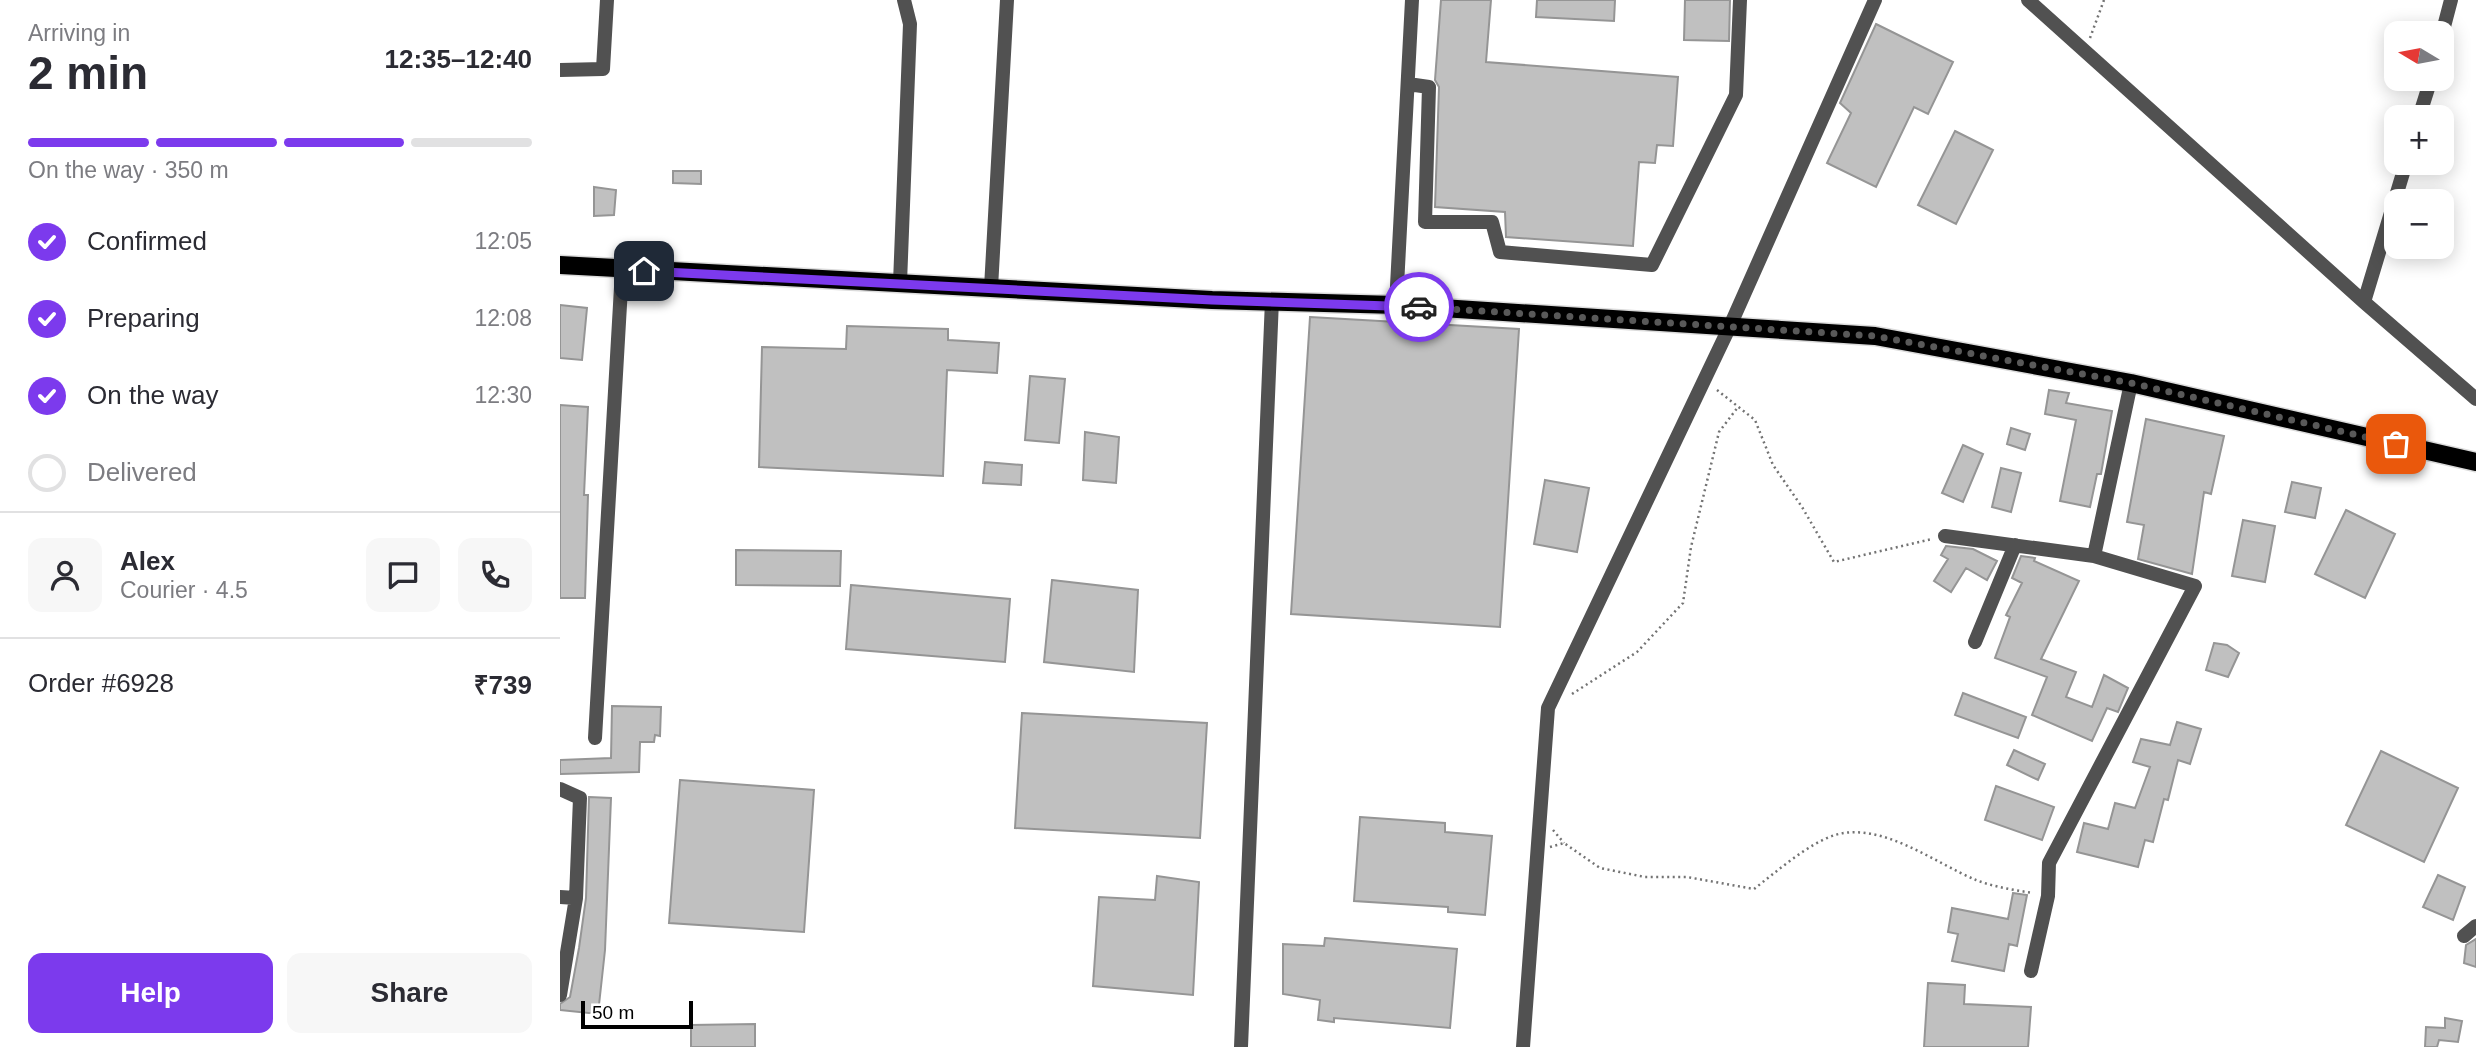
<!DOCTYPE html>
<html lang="en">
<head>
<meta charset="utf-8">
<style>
  :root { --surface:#fff; --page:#f7f7f7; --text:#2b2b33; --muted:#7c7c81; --line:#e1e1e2; --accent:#7c3aed }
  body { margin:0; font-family:Arial,sans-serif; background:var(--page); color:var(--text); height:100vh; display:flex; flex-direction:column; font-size:26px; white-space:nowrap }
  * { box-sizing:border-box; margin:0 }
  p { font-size:23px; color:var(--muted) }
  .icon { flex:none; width:38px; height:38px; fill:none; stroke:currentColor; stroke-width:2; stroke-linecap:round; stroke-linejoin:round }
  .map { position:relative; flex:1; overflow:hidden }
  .drawer { display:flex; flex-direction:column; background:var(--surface); width:560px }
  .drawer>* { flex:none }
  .needle { width:46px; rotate:280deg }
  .tools { position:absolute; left:1824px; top:21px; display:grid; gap:14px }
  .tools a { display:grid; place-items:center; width:70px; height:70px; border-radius:14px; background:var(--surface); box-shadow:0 4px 18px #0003; font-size:35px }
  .scale { position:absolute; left:21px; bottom:18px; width:112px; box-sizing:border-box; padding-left:7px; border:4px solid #000; border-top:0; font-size:19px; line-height:24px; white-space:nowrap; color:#000; -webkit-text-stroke:5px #fff; paint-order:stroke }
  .pin { position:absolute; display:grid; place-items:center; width:60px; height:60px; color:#fff; margin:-30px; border-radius:14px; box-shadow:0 4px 10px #0006 }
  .courier { position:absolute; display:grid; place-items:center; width:70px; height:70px; margin:-35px; border:5px solid #7c3aed; border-radius:50%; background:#fff; color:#222; box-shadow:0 2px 9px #0007 }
  .headline em { font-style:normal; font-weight:700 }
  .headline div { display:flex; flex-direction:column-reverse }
  .headline { display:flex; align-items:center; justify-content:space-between; height:119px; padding:0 28px }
  h1 { font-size:46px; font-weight:700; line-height:52px }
  .bar { display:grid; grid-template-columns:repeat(4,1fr); gap:10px 7px; align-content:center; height:84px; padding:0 28px }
  .bar i { height:9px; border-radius:5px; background:var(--line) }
  .bar .active { background:var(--accent) }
  .bar p { grid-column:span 4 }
  .line { display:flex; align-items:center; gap:18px; padding:0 28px; border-top:2px solid var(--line) }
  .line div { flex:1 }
  .round { display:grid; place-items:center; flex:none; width:74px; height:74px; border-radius:14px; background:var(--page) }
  ol { padding:0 28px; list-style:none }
  li { display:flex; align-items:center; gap:21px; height:77px }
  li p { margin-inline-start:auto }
  li .icon { padding:7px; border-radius:50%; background:var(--accent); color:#fff; stroke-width:4 }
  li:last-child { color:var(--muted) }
  li i { width:38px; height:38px; border:4px solid var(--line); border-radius:50% }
  .action { display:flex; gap:14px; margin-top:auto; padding:14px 28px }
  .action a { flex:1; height:80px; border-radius:14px; background:var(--accent); color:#fff; font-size:28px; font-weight:700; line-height:80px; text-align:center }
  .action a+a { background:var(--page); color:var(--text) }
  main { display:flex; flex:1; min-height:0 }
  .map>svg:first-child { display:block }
</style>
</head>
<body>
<main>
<section class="drawer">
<div class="headline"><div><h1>2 min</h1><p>Arriving in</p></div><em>12:35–12:40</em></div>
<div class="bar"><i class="active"></i><i class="active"></i><i class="active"></i><i></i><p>On the way · 350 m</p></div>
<ol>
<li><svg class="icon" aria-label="check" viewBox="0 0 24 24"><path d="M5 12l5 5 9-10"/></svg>Confirmed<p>12:05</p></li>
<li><svg class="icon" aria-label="check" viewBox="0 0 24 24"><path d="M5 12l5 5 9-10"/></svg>Preparing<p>12:08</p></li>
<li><svg class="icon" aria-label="check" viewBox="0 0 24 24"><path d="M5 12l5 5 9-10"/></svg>On the way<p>12:30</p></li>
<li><i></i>Delivered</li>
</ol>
<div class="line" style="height:126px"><a class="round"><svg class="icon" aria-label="person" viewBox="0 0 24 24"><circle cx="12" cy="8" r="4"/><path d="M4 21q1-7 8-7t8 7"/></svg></a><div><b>Alex</b><p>Courier · 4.5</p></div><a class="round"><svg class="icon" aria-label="chat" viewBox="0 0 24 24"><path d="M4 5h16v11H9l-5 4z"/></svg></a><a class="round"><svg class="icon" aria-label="phone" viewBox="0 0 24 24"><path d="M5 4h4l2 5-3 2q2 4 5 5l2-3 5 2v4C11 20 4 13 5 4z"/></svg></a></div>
<div class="line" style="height:91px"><div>Order #6928</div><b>₹739</b></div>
<div class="action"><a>Help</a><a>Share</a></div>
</section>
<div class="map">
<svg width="1916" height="1047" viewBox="0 0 1916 1047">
  <rect width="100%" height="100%" fill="#fff"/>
  <path fill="#c0c0c0" stroke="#959595" stroke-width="2" d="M881 0H931L926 62 1118 77 1113 146 1097 145 1095 163 1079 162 1073 246 946 237 945 212 875 207 879 87 875 80Z
    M977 0H1055L1054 21 976 17Z
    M1125 0H1170L1169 41 1124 40Z
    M1316 24 1393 62 1368 114 1354 107 1316 187 1267 163 1291 113 1280 103Z
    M1395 131 1433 150 1396 224 1358 205Z
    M113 171H141V184L113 183Z
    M34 187 56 190 54 215 34 216Z
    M0 305 27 308 22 360 0 358Z
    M750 317 959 329 940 627 731 614Z
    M287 326 388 329V340L439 343 437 373 387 370 383 476 199 467 202 347 286 349Z
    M470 376 505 379 499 443 465 440Z
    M1489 390 1509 393 1506 403 1552 411 1541 474H1537L1530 507 1500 501 1516 420 1485 414Z
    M0 405 28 407 24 495H28L25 598H0Z
    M1586 419 1664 436 1651 494 1644 492 1632 574 1578 559 1584 525 1567 522Z
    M1451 428 1470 434 1465 450 1447 444Z
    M525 432 559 437 556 483 523 480Z
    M1403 445 1423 454 1403 502 1382 493Z
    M425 462 462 465 461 485 423 483Z
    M1441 468 1461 473 1451 512 1432 507Z
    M985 480 1029 488 1017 552 974 544Z
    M1732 482 1761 488 1755 518 1725 512Z
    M1786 510 1835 534 1805 598 1755 574Z
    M1683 520 1715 526 1705 582 1672 576Z
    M1386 546 1413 549 1437 561 1427 580 1406 568 1391 592 1374 581 1388 559 1381 555Z
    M176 550 281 551 280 586 176 585Z
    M1461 556 1475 558 1474 561 1519 581 1481 659 1516 672 1506 697 1532 707 1544 675 1568 688 1558 712 1547 708 1532 741 1472 715 1487 677 1435 658 1450 617 1446 615 1462 583 1452 578Z
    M492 580 578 590 574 672 484 662Z
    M291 585 450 599 445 662 286 649Z
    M1654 643 1667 645 1679 653 1668 677 1646 670Z
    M1403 693 1466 717 1458 738 1395 715Z
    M52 706 101 707 100 736 95 735 94 742H80L79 772 0 774V760L51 758Z
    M462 713 647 723 640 838 455 828Z
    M1617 722 1641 729 1630 764 1618 760 1608 800 1604 799 1593 842 1585 840 1578 867 1517 852 1524 823 1548 829 1555 803 1575 808 1590 767 1573 762 1581 739 1610 745Z
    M1454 750 1485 764 1478 780 1447 765Z
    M1821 751 1898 788 1864 862 1786 825Z
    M120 780 254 790 244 932 109 923Z
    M1436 786 1494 807 1482 840 1425 820Z
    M29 797 51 798 45 950 38 1014 0 1010V1004L10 997 19 948 26 898Z
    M800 817 885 823V832L932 836 925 915 888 912V907L794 901Z
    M1878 875 1905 887 1893 920 1863 907Z
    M597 876 639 882 633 995 533 986 539 897 595 900Z
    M1453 893 1467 895 1457 946 1449 944 1444 971 1392 961 1398 934 1388 932 1392 908 1448 919Z
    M765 938 897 949 890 1028 774 1018V1022L758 1020 760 1000 723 994V944L764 946Z
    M1916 939V967L1904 963 1906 945Z
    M1368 983 1405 985 1404 1004 1471 1007 1468 1047H1364Z
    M1885 1018 1902 1021 1898 1042 1879 1040 1877 1047H1865L1866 1027 1885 1028Z
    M195 1024V1047H131V1025Z"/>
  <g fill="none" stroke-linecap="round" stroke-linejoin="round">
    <defs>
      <path id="major" d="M0 265 652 300 836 305 1315 336 1571 383 1916 462"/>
    </defs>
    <use href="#major" stroke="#dbdbdb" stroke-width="21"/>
    <path stroke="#737373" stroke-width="2.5" stroke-dasharray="2 3.5" stroke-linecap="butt" d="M1530 38 1544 0
      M1157 390 1195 420 1213 465 1242 507 1274 562 1372 539
      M1012 694 1077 652 1123 603 1131 547 1159 432 1178 407
      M993 830 1004 843
      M990 847 1004 843 1040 868 1085 877H1127L1194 889C1216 872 1249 843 1275 835 1321 821 1375 863 1416 880 1434 887 1454 890 1473 893"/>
    <path stroke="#515151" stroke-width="14" d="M1468 0 1804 302 1916 399
      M1881 38 1891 0
      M0 70 43 69 47 0
      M848 84 869 87 865 222H932L940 252 1092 265 1176 95 1180 0
      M1859 117 1871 79
      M340 283 350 24 344 0
      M431 288 447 0
      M1804 302 1846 163
      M836 305 852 0
      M1385 536 1534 556
      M1415 642 1455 545
      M35 738 62 270
      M0 789 20 798 16 898 0 995
      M0 897 16 898
      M1904 936 1916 926
      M1471 971 1488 896 1489 863 1635 586 1534 556 1571 383
      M681 1047 712 300
      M963 1047 988 708 1170 326 1315 0"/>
    <use href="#major" stroke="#000" stroke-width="18"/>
  </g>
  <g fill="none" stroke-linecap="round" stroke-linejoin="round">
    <path stroke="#595959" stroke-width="7" stroke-dasharray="0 12.6" d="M859 307 1315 336 1571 383 1836 444"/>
    <path stroke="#7c3aed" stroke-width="9" d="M84 271 652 300 859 307"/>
  </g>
</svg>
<div class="tools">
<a><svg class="needle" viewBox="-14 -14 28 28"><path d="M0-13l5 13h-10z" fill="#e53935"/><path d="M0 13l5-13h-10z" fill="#7c7c81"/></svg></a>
<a>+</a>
<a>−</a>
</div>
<div class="scale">50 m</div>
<div class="pin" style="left:1836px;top:444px;background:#ea580c"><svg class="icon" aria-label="bag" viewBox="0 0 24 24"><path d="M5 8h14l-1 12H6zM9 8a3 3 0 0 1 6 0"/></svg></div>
<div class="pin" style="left:84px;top:271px;background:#1f2937"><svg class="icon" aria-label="home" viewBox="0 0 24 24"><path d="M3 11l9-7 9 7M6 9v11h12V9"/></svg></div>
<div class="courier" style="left:859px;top:307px"><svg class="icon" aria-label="car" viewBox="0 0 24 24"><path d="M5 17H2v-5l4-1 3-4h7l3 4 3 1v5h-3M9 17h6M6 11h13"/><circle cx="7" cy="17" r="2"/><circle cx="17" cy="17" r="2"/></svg></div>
</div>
</main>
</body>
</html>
